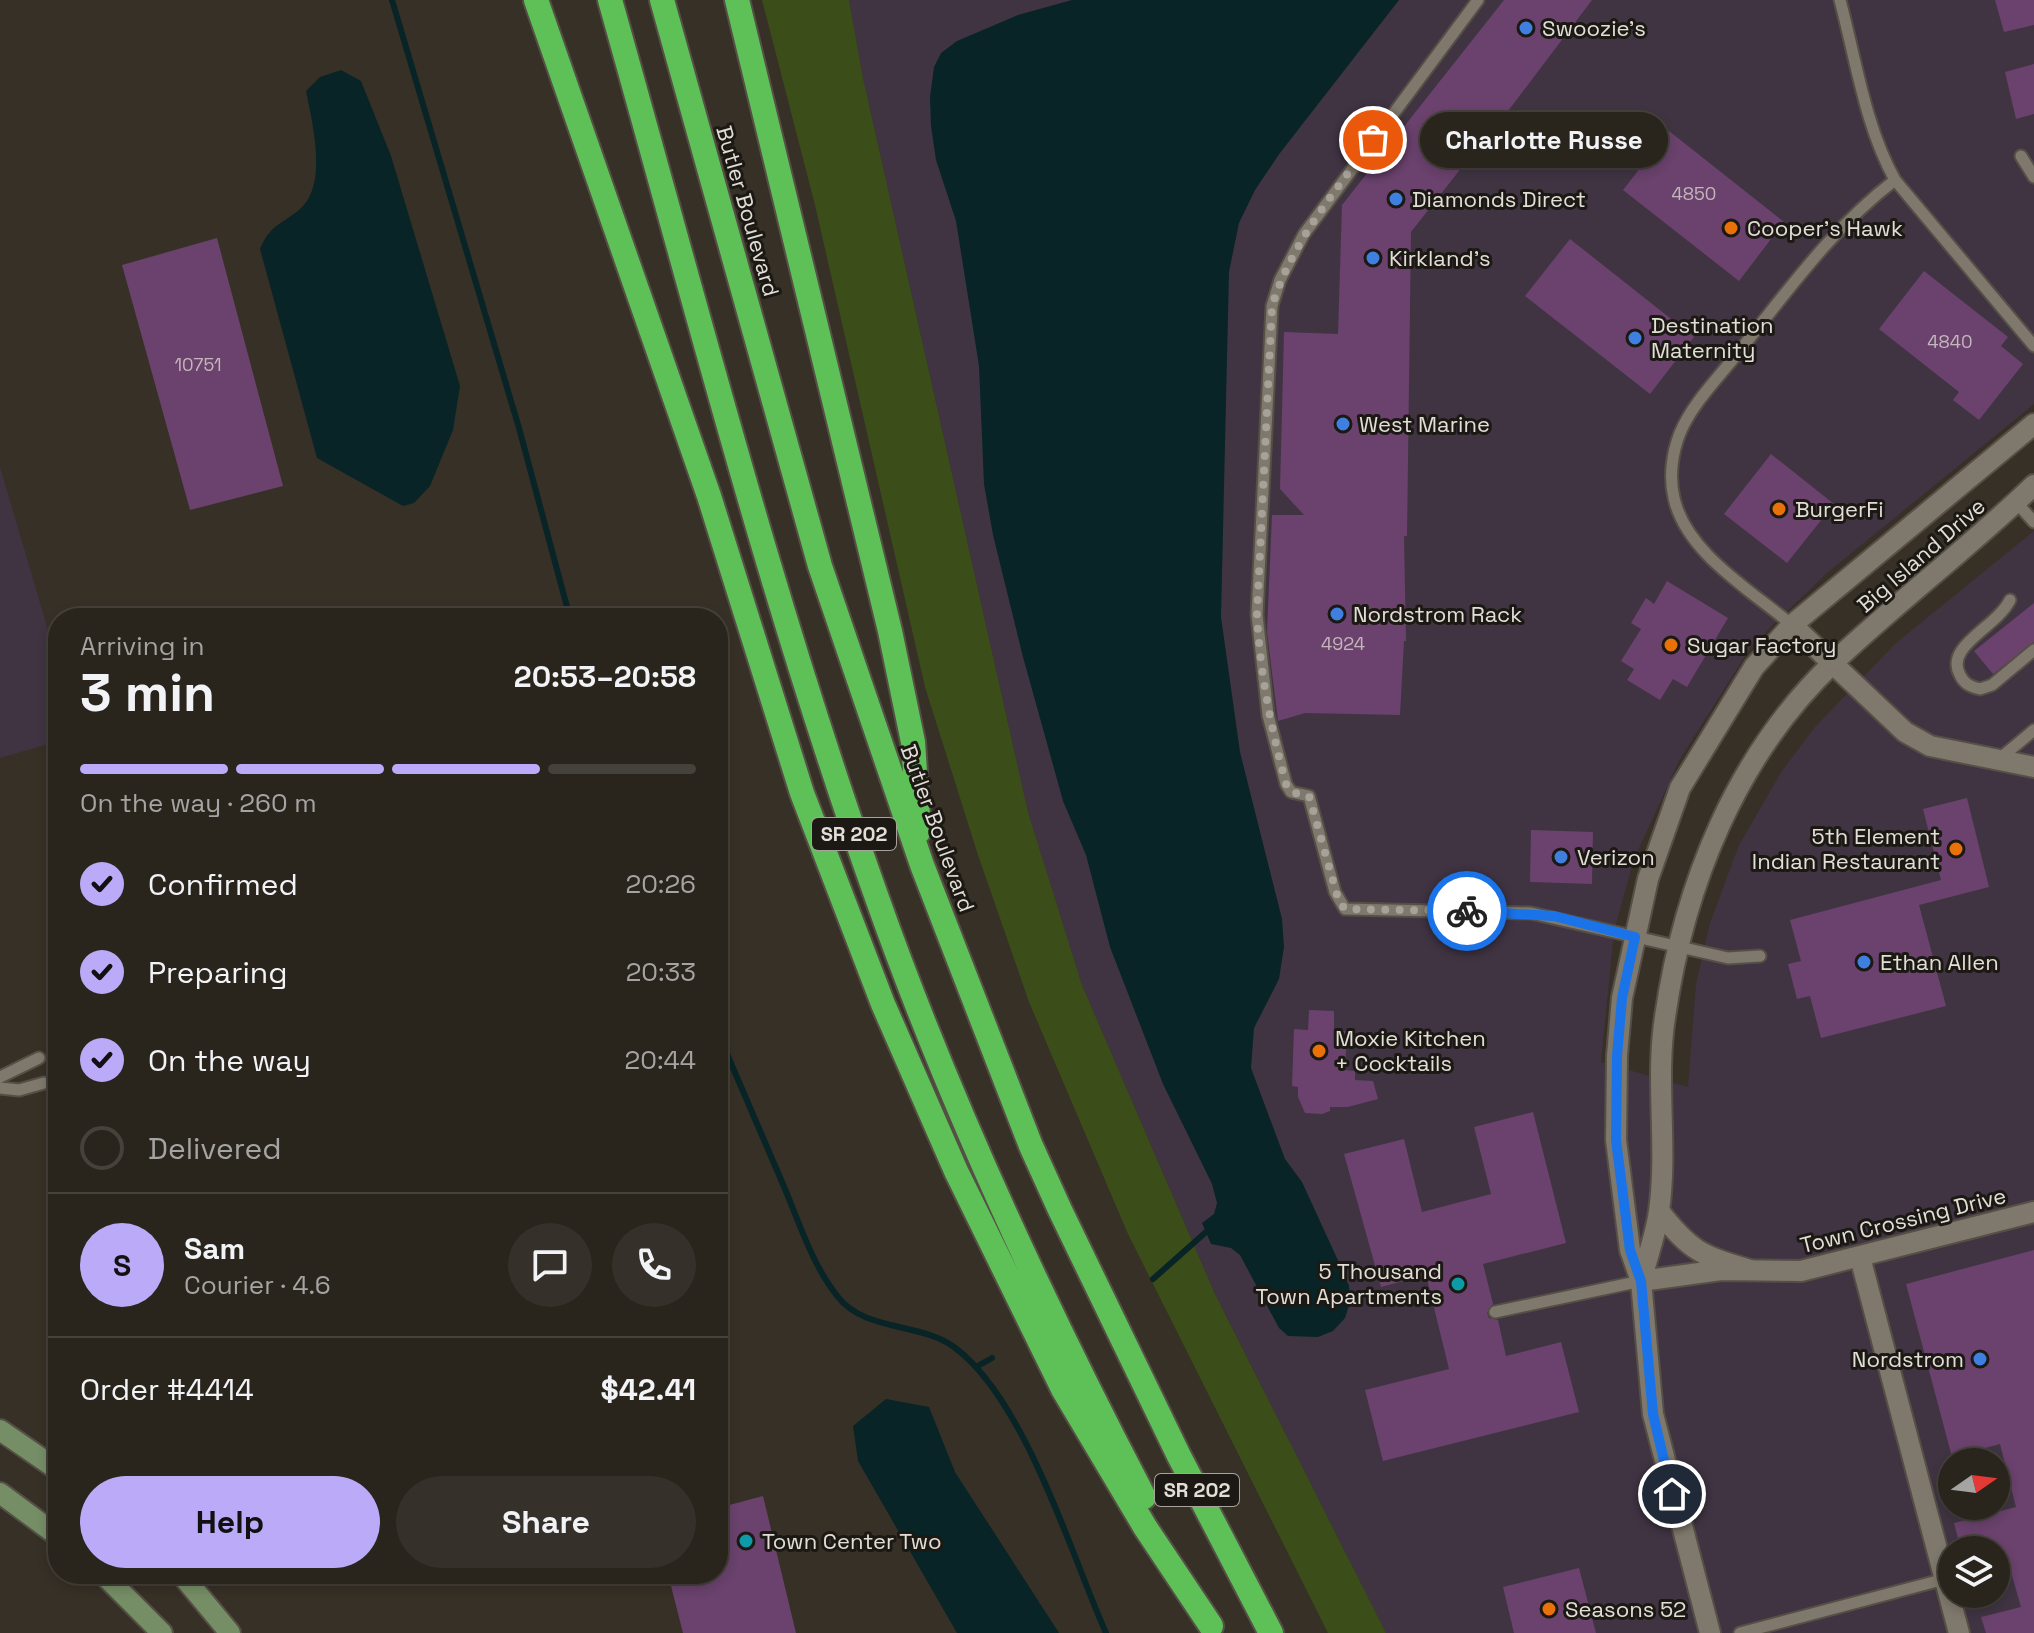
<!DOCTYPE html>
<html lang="en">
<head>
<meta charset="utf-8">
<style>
  :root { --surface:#29241c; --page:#353029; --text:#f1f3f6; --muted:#a5a4a3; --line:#45413b; --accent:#baaaf7 }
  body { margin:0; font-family:"Space Grotesk",sans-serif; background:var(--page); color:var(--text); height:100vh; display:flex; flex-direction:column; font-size:30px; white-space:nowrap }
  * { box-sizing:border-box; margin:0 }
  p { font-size:26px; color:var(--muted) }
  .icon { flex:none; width:44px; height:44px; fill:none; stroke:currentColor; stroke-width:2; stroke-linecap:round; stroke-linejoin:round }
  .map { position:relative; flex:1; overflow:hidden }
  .sheet { position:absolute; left:48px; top:608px; width:680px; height:976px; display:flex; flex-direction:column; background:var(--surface); border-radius:32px; box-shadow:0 4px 12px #0003,0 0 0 2px var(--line) }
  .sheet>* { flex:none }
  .needle { width:52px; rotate:76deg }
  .controls { position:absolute; left:1938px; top:1448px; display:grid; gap:16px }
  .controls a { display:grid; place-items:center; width:72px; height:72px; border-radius:50%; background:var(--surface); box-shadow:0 4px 12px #0003,0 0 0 2px var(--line); font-size:40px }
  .pin { position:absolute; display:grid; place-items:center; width:68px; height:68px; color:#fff; margin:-34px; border:4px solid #fff; border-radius:50%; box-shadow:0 2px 8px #0007 }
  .courier { position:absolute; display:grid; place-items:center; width:80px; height:80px; margin:-40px; border:6px solid #1a73e8; border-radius:50%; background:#fff; color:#222; box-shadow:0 2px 10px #0007 }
  .bubble { position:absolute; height:56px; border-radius:28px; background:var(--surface); box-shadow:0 4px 12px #0003,0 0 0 2px var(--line); font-size:26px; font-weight:800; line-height:56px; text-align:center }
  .summary em { font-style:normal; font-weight:800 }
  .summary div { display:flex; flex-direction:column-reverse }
  .summary { display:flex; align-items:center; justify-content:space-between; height:136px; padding:0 32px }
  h1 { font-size:52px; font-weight:800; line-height:60px }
  .bar { display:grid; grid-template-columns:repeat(4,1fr); gap:12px 8px; align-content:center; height:96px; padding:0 32px }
  .bar i { height:10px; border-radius:6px; background:var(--line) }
  .bar .on { background:var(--accent) }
  .bar p { grid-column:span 4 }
  .line { display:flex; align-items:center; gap:20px; padding:0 32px; border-top:2px solid var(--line) }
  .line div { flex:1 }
  .round { display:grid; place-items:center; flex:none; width:84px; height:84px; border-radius:42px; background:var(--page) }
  ol { padding:0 32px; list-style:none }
  li { display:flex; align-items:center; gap:24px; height:88px }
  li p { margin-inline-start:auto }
  li .icon { padding:8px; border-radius:50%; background:var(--accent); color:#111; stroke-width:4 }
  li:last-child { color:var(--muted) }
  li i { width:44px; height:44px; border:4px solid var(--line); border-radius:50% }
  .primary-button { display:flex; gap:16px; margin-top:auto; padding:16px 32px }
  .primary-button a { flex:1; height:92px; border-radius:48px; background:var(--accent); color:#111; font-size:32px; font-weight:800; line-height:92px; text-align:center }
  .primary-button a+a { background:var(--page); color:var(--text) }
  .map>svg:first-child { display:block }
</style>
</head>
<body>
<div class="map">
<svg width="2034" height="1633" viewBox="0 0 2034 1633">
  <rect width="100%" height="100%" fill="#373026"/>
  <path fill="#403443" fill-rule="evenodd" d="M849 0H2034V404L1827 573 1752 645 1680 759 1634 859 1614 931 1601 1062 1688 1087 1696 984 1710 923 1739 845 1782 771 1815 727 1896 643 2034 531V1633H1386L1215 1294 1082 985 1028 812 863 78ZM1952 1462H1996V1506H1952ZM1952 1550H1996V1594H1952Z
    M0 467 58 664V741L0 758Z"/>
  <path fill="#3b4d19" d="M762 0H849L863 78 1028 812 1082 985 1215 1294 1386 1633H1328L1128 1234 1029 1002 978 855 925 687 815 205Z"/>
  <path fill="#082426" d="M1072 0H1399L1280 153 1255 190 1239 223 1229 272 1221 617 1240 752 1282 919 1284 947 1279 979 1254 1028 1251 1068 1285 1159 1302 1182 1341 1267 1349 1286 1350 1302 1345 1318 1333 1331 1318 1337 1288 1336 1279 1328 1240 1255 1231 1248 1211 1244 1202 1223 1214 1214 1217 1203 1212 1184 1163 1084 1110 947 1086 855 1063 801 1023 657 993 535 984 484 979 366 956 221 936 160 931 126 930 97 934 67 941 53 957 41 1018 15Z
    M341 70 361 81 391 156 460 386 453 430 430 486 414 503 403 506 317 458 260 249C271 222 285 224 303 206 327 181 312 121 306 91L320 77Z
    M886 1399 929 1407 955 1472 1059 1633H957L858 1461 853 1426Z"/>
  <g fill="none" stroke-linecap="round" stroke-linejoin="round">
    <path stroke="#082426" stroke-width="6" d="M392 0 519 428 570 618
      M718 1033C740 1085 763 1137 785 1189 800 1225 813 1266 838 1297 864 1331 922 1323 954 1347 1025 1399 1070 1552 1106 1633
      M1153 1279 1206 1232
      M976 1367 992 1358"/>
  </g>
  <path fill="#6a426d" d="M1504 0H1592L1468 164 1466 162 1411 232 1407 536H1404L1406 641H1404L1400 715 1305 713 1278 721 1267 632 1272 515H1304L1280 489 1284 332 1338 334 1342 205Z
    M1995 0H2034V25L2004 32Z
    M2034 64V114L2016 119 2005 72Z
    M1669 131 1784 222 1739 281 1623 190Z
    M217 238 283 486 190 510 122 265Z
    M1570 239 1694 337 1650 394 1525 296Z
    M1924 271 2008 337 2001 346 2023 364 1979 420 1953 400 1959 392 1879 329Z
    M1771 454 1834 504 1787 563 1724 514Z
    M1667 581 1728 618 1687 687 1673 679 1660 700 1627 680 1634 669 1621 661 1641 629 1631 623 1646 598 1654 604Z
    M2034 603V642L1993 674 1974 651Z
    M1967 798 1989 887 1919 905 1946 1006 1821 1038 1810 996 1797 999 1788 964 1801 961 1790 920 1941 880 1923 809Z
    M1531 830 1593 832 1592 884 1530 882Z
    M1309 1010 1334 1011V1031H1347L1345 1070 1355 1071V1080L1373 1081 1378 1099 1348 1107H1330V1111L1322 1114 1305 1113 1298 1097V1087L1292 1086 1294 1029 1308 1030Z
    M1533 1112 1566 1243 1483 1264 1493 1304 1487 1313 1489 1318 1498 1320 1506 1356 1561 1342 1579 1412 1383 1461 1365 1390 1449 1369 1426 1275 1381 1287 1344 1154 1404 1139 1422 1212 1491 1194 1474 1127Z
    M2034 1250V1633H1986L1981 1617 2021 1607 2007 1558 1996 1561V1550H1961L1954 1523 2016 1507 2000 1444 1952 1457 1906 1284Z
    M763 1496 796 1633H683L668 1574H718V1508Z
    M1579 1568 1596 1633H1514L1503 1587Z"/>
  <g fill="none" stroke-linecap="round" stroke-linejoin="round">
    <defs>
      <path id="service" d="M1478 0 1304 234 1280 280 1272 306 1257 615 1268 715 1286 784 1291 792 1309 796 1335 892 1345 909 1531 913 1728 958 1760 956
        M1840 0C1856 60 1865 126 1895 180L2034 346
        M2021 156 2034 177
        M2016 502 2034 522
        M2010 600C1996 628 1944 646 1960 675 1964 684 1971 687 1980 689L1992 685 2034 650
        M1792 625C1752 591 1686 553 1674 498 1669 477 1672 453 1680 433 1692 404 1718 378 1737 354 1787 292 1832 228 1895 180
        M1998 760 2034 730
        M0 1077 39 1058
        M0 1088 19 1090 44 1083
        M1495 1312 1641 1281
        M1740 1633 1945 1579"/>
      <path id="minor" d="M1792 625 1905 732 1930 746 2034 767
        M1860 1257 1959 1633
        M1641 1281 1721 1270 1801 1271 2034 1212"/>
      <path id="tertiary" d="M1659 1211C1691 1252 1701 1255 1750 1270
        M1641 1281C1647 1258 1656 1234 1659 1211 1668 1147 1655 1081 1665 1017 1684 885 1736 755 1834 662 1898 601 1970 547 2034 485
        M1710 1633 1653 1414 1641 1281 1630 1250 1616 1140 1617 1056 1622 998 1648 879 1680 788 1754 667 1792 625 2034 424"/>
      <path id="secondary" d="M0 1430 58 1470
        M0 1493 58 1536
        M103 1574 162 1633
        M181 1574 230 1633"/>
      <path id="motorway" d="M536 0 709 496 802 793 883 1004 956 1171 1063 1389 1145 1527 1211 1626
        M610 0C695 301 772 604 877 898 950 1104 1043 1304 1144 1497
        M662 0 820 566 922 865 1031 1146 1060 1210 1179 1456 1271 1633
        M737 0 890 631 913 742 919 831"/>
    </defs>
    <use href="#service" stroke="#554f46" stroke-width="15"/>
    <use href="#minor" stroke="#554f46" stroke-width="24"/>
    <use href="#tertiary" stroke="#554f46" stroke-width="24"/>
    <use href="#secondary" stroke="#554f46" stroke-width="24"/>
    <use href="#motorway" stroke="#554f46" stroke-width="28"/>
    <use href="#service" stroke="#7f786c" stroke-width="11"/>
    <use href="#minor" stroke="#7f786c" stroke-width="20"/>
    <use href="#tertiary" stroke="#7f786c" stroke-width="20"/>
    <use href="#secondary" stroke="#758e66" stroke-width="20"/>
    <use href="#motorway" stroke="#5dc158" stroke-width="24"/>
  </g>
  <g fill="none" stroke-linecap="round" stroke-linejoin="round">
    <path stroke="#a6a199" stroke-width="8" stroke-dasharray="0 14.4" d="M1373 140C1334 193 1292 242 1272 306L1257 615C1260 673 1271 728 1286 784L1291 792 1309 796 1339 902 1345 909 1467 911"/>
    <path stroke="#1a73e8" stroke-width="10" d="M1467 911 1554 916 1635 937 1622 998 1617 1056 1616 1140 1630 1250 1641 1281 1653 1414 1672 1494"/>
  </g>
  <g fill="#3f7fe0" stroke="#1c1914" stroke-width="3">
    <circle cx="1526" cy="28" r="8"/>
    <circle cx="1396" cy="199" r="8"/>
    <circle cx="1373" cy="258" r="8"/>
    <circle cx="1635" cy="338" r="8"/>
    <circle cx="1343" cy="424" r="8"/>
    <circle cx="1337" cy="614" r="8"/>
    <circle cx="1561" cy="857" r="8"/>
    <circle cx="1864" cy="962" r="8"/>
    <circle cx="1980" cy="1359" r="8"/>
  </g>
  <g fill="#e8710a" stroke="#1c1914" stroke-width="3">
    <circle cx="1731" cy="228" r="8"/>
    <circle cx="1779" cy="509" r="8"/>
    <circle cx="1671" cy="645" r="8"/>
    <circle cx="1956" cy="849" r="8"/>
    <circle cx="1319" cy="1051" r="8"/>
    <circle cx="1549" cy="1609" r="8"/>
  </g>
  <g fill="#0f9aa8" stroke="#1c1914" stroke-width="3">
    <circle cx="1458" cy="1284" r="8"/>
    <circle cx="746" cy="1541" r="8"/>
  </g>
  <g text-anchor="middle" stroke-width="6" stroke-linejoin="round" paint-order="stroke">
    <g font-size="18" fill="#c4b7bc">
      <text x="1694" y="200">4850</text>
      <text x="1950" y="348">4840</text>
      <text x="198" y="371">10751</text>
      <text x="1343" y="650">4924</text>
    </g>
    <g fill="#1c1914" stroke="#a7a39c" stroke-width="2">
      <rect x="812" y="818" width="84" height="32" rx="6"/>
      <rect x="1155" y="1474" width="84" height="32" rx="6"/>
    </g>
    <g font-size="20" font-weight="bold" fill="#e2ded7">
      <text x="854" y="841">SR 202</text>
      <text x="1197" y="1497">SR 202</text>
    </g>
    <g font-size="22" fill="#e2ded7" stroke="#1c1914" text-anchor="start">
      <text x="1542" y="36">Swoozie's</text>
      <text x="1412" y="207">Diamonds Direct</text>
      <text x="1747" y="236">Cooper's Hawk</text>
      <text x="1389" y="266">Kirkland's</text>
      <text x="1651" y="333">Destination<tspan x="1651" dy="25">Maternity</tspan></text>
      <text x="1359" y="432">West Marine</text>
      <text x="1795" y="517">BurgerFi</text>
      <text x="1353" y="622">Nordstrom Rack</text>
      <text x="1687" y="653">Sugar Factory</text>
      <text x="1940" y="844" text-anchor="end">5th Element<tspan x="1940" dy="25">Indian Restaurant</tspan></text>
      <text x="1577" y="865">Verizon</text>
      <text x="1880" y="970">Ethan Allen</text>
      <text x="1335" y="1046">Moxie Kitchen<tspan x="1335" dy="25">+ Cocktails</tspan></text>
      <text x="1442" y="1279" text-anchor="end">5 Thousand<tspan x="1442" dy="25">Town Apartments</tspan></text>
      <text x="1964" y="1367" text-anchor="end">Nordstrom</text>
      <text x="762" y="1549">Town Center Two</text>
      <text x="1565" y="1617">Seasons 52</text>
    </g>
    <g font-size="22" fill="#e2ded7" stroke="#1c1914">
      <text transform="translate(748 211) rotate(74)" y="8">Butler Boulevard</text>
      <text transform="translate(1921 555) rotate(-41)" y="8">Big Island Drive</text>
      <text transform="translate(938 828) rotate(70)" y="8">Butler Boulevard</text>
      <text transform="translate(1903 1220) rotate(-14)" y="8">Town Crossing Drive</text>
    </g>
  </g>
</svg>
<div class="controls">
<a><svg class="needle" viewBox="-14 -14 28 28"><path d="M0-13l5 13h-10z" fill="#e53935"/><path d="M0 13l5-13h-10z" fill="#a5a4a3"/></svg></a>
<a><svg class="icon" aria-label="layers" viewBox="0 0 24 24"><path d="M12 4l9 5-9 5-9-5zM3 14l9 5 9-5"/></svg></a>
</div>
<div class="pin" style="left:1373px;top:140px;background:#ea580c"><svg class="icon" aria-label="bag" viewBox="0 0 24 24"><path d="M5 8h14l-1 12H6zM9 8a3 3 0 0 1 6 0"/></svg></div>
<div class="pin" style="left:1672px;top:1494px;background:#1f2937"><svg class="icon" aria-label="home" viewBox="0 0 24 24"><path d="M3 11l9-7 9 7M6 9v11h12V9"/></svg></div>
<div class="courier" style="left:1467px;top:911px"><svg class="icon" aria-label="bike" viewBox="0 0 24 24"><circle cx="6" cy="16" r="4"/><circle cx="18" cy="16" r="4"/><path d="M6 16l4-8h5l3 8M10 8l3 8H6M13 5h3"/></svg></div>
<div class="bubble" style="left:1420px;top:112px;width:248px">Charlotte Russe</div>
<section class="sheet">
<div class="summary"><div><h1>3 min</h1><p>Arriving in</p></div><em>20:53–20:58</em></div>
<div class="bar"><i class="on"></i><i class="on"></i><i class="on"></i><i></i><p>On the way · 260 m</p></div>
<ol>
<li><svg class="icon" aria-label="check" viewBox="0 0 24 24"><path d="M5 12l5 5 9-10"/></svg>Confirmed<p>20:26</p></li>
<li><svg class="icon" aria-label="check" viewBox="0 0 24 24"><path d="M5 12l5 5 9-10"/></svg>Preparing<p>20:33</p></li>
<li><svg class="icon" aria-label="check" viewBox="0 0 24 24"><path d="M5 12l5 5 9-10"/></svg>On the way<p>20:44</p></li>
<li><i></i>Delivered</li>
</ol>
<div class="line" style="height:144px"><b class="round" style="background:var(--accent);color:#111">S</b><div><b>Sam</b><p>Courier · 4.6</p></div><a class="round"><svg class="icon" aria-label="chat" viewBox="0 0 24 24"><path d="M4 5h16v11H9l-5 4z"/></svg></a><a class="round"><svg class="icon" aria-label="phone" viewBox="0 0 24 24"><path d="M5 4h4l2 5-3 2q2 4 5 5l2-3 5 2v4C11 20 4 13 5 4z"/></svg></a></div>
<div class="line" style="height:104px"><div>Order #4414</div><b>$42.41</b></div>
<div class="primary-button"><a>Help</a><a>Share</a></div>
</section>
</div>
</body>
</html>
